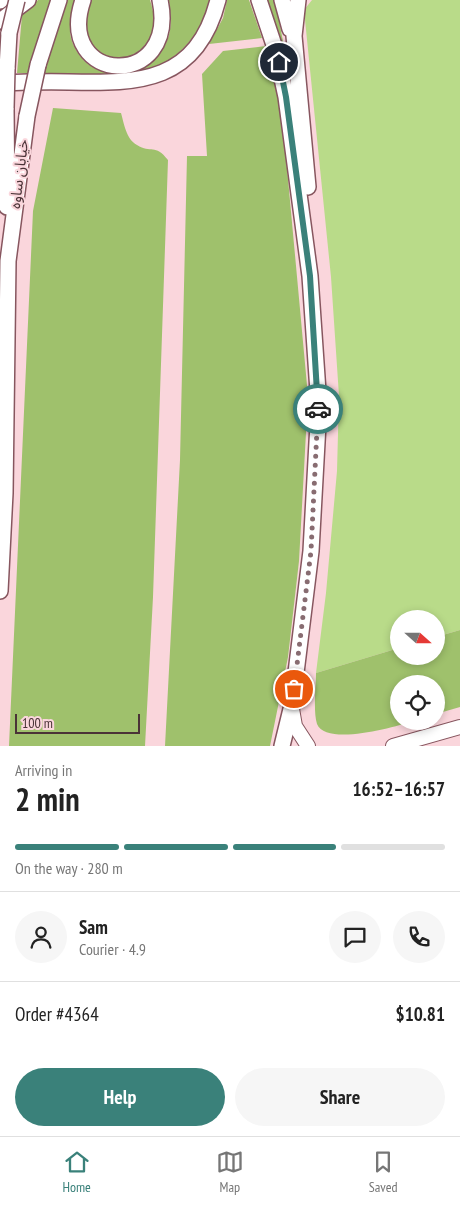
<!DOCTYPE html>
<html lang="en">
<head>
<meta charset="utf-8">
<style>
  :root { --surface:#fff; --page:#f6f6f6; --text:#222; --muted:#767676; --line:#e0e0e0; --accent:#3a817a }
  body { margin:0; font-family:"PT Sans Narrow","Noto Sans Arabic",sans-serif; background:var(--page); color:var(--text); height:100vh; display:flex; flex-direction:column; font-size:19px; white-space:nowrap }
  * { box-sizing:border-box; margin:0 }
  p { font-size:16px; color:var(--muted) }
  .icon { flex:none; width:28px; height:28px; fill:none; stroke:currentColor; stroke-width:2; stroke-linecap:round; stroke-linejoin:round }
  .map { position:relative; height:746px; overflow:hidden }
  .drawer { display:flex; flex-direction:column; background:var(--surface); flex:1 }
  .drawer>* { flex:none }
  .needle { width:32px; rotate:111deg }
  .tools { position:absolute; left:390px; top:610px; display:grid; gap:10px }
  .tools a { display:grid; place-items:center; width:55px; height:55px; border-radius:50%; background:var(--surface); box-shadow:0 2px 8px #0003; font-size:25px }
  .scale { position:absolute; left:15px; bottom:12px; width:125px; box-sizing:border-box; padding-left:5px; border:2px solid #4a3337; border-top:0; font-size:14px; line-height:18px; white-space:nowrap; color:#4a3337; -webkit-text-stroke:4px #fad6dc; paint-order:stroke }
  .pin { position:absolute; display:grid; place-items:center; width:42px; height:42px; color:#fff; margin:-21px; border:2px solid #fff; border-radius:50%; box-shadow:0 1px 5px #0007 }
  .courier { position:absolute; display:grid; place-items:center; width:50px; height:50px; margin:-25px; border:4px solid #3a817a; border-radius:50%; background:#fff; color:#222; box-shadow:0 1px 6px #0007 }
  .head em { font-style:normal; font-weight:600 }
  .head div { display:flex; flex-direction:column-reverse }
  .head { display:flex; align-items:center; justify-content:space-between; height:85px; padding:0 15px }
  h1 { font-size:32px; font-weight:600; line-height:38px }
  .bar { display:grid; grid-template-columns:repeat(4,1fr); gap:8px 5px; align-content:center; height:60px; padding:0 15px }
  .bar i { height:6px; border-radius:4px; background:var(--line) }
  .bar .current { background:var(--accent) }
  .bar p { grid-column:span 4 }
  .line { display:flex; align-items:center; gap:12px; padding:0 15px; border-top:1px solid var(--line) }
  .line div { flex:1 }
  .round { display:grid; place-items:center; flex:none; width:52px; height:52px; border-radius:26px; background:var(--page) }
  .cta { display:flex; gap:10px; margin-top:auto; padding:10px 15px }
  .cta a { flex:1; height:58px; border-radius:30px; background:var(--accent); color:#fff; font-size:20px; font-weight:600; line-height:58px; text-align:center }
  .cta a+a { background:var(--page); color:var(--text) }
  .menu { display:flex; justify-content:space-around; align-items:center; height:70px; border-top:1px solid var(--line); background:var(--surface); font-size:14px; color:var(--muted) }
  .menu a { display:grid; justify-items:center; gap:2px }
  .menu .current { color:var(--accent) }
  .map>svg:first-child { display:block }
</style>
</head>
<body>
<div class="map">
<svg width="460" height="746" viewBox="0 0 460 746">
  <rect width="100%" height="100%" fill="#fad6dc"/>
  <path fill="#b9db89" d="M312 0H460V630L436 637V619H399V648L316 673 326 593 337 471 339 396 331 277 304 10Z"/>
  <path fill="#9fc16c" d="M38 0H51L28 73H17L22 15Z
    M67 0H75C72 12 68 26 71 38 86 89 155 83 169 35 172 23 170 12 169 0H212C180 88 119 76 40 77L50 44Z
    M89 0H150C153 10 156 20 153 31 145 55 115 70 94 50 90 46 87 39 84 34Z
    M227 0H249L262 38 209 44 223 18Z
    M265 0H275L289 72H287Z
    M266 46 276 80 283 125 308 396 299 561 288 657 270 746H165L180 460 187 156H207L202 74 223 51Z
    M53 108 121 113C124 123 126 139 137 145 151 154 155 143 168 160L153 597 145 746H9L33 211Z
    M460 630V707L436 714V684H399V721H413C392 728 326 746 317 724 313 711 316 686 316 673L399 648V656H436V637Z"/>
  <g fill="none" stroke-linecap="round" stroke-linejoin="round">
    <defs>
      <path id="secondary" d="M292 709 295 726 308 746
        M393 746 460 727"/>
      <path id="primary" d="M83 0C54 85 179 91 160 0
        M259 0 276 51 286 97 310 276 319 406 311 551 292 705 282 746
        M282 0 290 29
        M298 0 294 36 308 187
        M0 1 1 0
        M0 21 28 0
        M38 65 59 0
        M7 69 9 33
        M0 83C23 82 46 81 69 82 140 84 197 82 218 0
        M6 108 7 207
        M0 591 5 493 8 261 27 116"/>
    </defs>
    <use href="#secondary" stroke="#87565f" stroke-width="16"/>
    <use href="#primary" stroke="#87565f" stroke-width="18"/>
    <use href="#secondary" stroke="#fff" stroke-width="14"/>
    <use href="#primary" stroke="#fff" stroke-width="15"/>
    <defs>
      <path id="primary-bridge" d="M9 33 17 0
        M6 108 7 69
        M27 116 38 65"/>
    </defs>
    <use href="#primary-bridge" stroke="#87565f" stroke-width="18" stroke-linecap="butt"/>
    <use href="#primary-bridge" stroke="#fff" stroke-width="15"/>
  </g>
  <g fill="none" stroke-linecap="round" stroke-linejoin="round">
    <path stroke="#886c71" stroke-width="5" stroke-dasharray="0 9" d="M294 689 311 551 318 409"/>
    <path stroke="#3a817a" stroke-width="6" d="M279 62 286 97 310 276 318 409"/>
  </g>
  <g text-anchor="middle" stroke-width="4" stroke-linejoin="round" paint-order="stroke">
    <g font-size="15" fill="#4a3337" stroke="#fad6dc">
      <text transform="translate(19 174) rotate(-83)" y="5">خیابان ساوه</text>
    </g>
  </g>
</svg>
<div class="tools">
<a><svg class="needle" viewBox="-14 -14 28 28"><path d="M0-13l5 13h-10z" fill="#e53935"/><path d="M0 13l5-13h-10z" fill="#767676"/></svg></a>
<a><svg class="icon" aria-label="locate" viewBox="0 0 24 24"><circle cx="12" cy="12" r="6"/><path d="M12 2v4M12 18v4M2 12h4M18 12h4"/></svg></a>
</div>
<div class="scale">100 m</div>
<div class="pin" style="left:294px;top:689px;background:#ea580c"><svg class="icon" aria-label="bag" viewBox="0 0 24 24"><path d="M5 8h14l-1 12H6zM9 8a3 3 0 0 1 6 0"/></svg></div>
<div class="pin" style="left:279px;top:62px;background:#1f2937"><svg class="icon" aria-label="home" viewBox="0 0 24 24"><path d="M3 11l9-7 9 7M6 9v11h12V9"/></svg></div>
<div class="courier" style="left:318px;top:409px"><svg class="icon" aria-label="car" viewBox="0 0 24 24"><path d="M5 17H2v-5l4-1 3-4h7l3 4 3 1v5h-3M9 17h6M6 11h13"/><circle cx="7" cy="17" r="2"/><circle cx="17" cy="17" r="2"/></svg></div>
</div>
<section class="drawer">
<div class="head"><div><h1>2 min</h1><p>Arriving in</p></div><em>16:52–16:57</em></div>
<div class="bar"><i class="current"></i><i class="current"></i><i class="current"></i><i></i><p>On the way · 280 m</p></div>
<div class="line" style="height:90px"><a class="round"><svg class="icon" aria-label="person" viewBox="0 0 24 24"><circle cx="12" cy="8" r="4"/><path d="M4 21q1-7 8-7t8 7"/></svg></a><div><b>Sam</b><p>Courier · 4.9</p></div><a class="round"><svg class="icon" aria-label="chat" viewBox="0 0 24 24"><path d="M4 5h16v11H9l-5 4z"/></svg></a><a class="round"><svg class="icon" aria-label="phone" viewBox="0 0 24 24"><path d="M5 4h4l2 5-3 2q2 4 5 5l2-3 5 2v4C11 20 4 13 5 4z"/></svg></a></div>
<div class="line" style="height:65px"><div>Order #4364</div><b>$10.81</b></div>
<div class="cta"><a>Help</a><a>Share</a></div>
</section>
<nav class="menu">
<a class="current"><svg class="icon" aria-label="home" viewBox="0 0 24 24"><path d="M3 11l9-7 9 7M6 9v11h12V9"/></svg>Home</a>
<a><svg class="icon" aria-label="map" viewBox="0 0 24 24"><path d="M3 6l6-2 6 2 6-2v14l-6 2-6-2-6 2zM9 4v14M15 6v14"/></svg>Map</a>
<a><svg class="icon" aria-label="saved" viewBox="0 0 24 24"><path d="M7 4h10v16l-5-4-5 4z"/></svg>Saved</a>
</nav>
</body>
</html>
